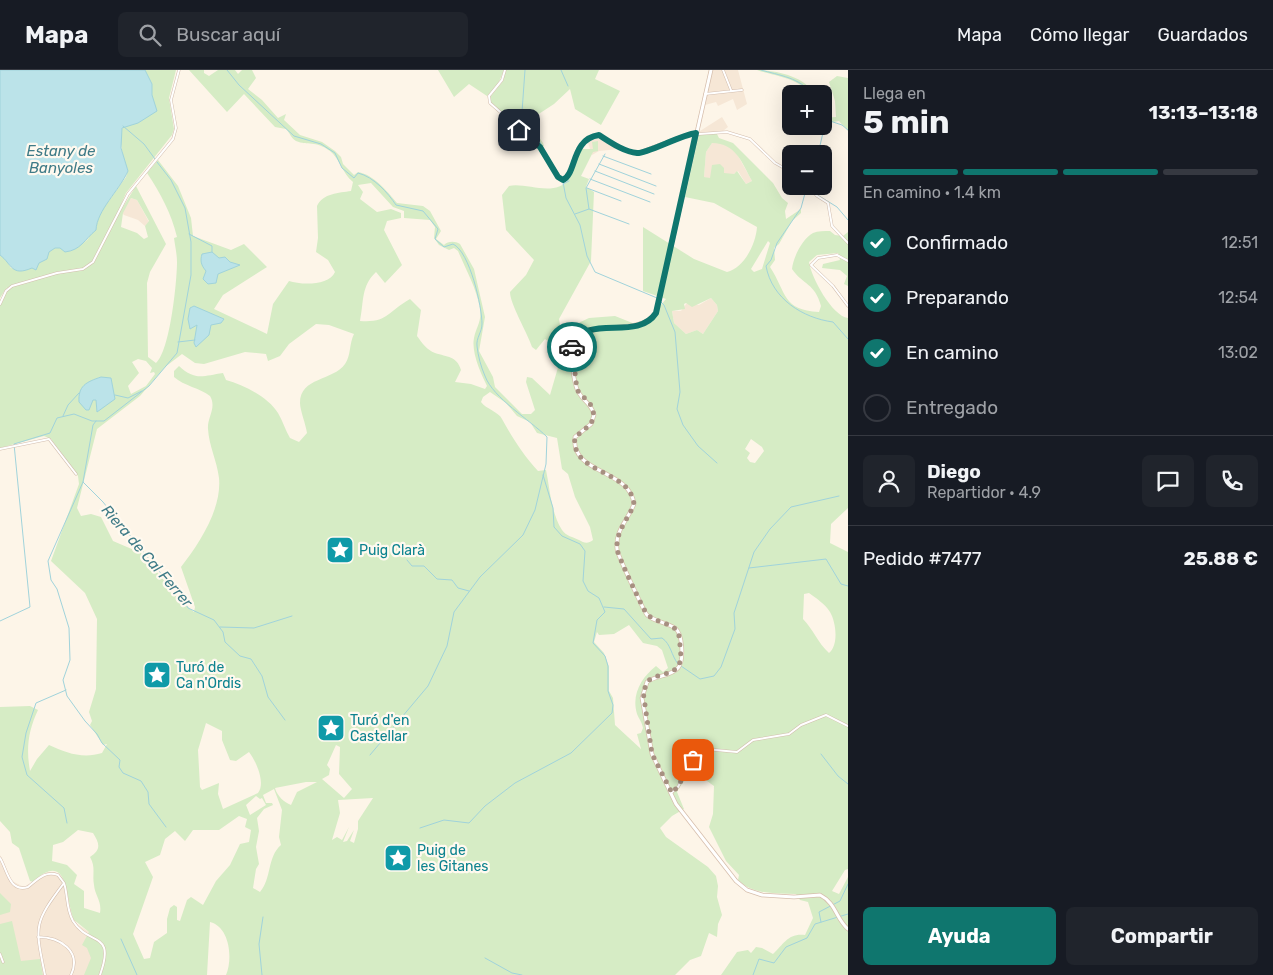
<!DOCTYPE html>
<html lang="es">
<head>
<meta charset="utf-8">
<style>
  :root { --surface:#171b24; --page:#20242c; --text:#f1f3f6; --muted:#9ea1a6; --line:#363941; --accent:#0f766e }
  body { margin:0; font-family:Rubik,sans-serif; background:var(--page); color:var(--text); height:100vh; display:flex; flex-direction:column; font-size:19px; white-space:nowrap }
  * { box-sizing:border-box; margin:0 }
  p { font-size:16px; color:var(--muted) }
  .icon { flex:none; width:28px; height:28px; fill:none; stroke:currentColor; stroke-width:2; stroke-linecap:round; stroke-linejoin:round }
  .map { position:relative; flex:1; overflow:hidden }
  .drawer { display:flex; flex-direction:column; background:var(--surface); width:425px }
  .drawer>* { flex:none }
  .fabs { position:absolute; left:782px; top:15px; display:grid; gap:10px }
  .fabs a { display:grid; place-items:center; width:50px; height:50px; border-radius:8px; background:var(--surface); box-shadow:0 5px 20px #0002; font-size:25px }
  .pin { position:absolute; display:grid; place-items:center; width:42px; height:42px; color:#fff; margin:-21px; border-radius:10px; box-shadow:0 2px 8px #0006 }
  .courier { position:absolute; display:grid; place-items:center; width:50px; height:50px; margin:-25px; border:4px solid #0f766e; border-radius:50%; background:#fff; color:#222; box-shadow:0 1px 6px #0007 }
  .overview em { font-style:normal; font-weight:700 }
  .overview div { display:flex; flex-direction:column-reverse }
  .overview { display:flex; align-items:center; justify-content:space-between; height:85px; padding:0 15px }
  h1 { font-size:32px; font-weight:700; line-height:38px }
  .bar { display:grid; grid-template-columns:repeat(4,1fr); gap:8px 5px; align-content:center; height:60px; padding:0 15px }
  .bar i { height:6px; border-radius:4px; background:var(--line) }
  .bar .current { background:var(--accent) }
  .bar p { grid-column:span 4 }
  .line { display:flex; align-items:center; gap:12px; padding:0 15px; border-top:1px solid var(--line) }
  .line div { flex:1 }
  .round { display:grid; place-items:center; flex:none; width:52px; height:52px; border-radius:8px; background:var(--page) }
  ol { padding:0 15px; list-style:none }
  li { display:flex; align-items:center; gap:15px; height:55px }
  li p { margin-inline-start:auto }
  li .icon { padding:5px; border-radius:50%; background:var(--accent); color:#fff; stroke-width:4 }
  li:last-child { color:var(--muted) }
  li i { width:28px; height:28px; border:2px solid var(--line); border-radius:50% }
  .action { display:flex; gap:10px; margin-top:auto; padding:10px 15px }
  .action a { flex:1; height:58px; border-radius:8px; background:var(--accent); color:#fff; font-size:20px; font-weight:700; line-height:58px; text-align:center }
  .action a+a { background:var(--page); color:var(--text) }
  header { display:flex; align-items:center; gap:30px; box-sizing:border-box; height:70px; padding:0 25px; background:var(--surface); border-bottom:1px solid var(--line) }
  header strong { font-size:24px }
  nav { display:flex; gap:28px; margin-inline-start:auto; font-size:18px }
  .search { width:350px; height:45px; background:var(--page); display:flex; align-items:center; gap:12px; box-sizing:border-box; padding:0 18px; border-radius:8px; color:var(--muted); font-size:19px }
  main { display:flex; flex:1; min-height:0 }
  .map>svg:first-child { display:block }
</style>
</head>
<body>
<header>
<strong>Mapa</strong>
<div class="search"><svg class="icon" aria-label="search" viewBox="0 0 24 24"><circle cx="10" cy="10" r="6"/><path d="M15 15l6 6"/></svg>Buscar aquí</div>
<nav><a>Mapa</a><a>Cómo llegar</a><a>Guardados</a></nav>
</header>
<main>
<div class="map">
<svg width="848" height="905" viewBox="0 0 848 905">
  <rect width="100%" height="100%" fill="#fdf5e8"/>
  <path fill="#f6e7d6" d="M713 0H738L747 34 737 40 733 29 718 36 716 32 705 35Z
    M722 47 728 57 723 61 699 64 700 61Z
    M601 68 619 79 599 81 592 85 588 73 593 69Z
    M712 73H721L730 77 737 84 752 111 746 114 738 101 734 104 710 109 704 107 706 82Z
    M131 128 137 130 149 152 145 156 138 150 124 145 122 143Z
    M711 228 717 235 718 241 703 264 697 260 686 264 674 253 672 241H681L687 233 699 235Z
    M0 785 12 811 24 817 47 802H55L61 806 68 817 71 844 77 854 89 862 103 905H30L0 894Z"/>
  <path fill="#d6ecc5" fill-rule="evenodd" d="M139 0H176L169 28 174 59 172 65 126 123 120 137 121 140 136 116 166 174 150 202 147 213 148 287 156 293C170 281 177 212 177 192 177 184 175 176 174 168L177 167C171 143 161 124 147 103L158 90 178 116 191 148 193 166 231 180 244 174 267 197 223 225 214 239 267 264 273 234 289 211C301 215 329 216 335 202L328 190 316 182 318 168 317 136C323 123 339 123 351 121L353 112C342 103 340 89 330 81 315 70 308 76 296 71 291 68 290 63 286 59L275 57 244 24 227 42 189 0H204V3L209 6 218 0H235L238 4 242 0H252L256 8 248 19 262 30 278 48 286 44 284 50 300 65 322 72 335 81 341 87 343 94 354 105 358 102C374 105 386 120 397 133L423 136 430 141 441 161 436 169 444 175C448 171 455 171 460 174L474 199 485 247 479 281 493 307 495 317 522 344H531L535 340 526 312 527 307 532 308 550 325 559 294 552 274 545 269 536 280 532 277C527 262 510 234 510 222L526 205 534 190 506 160 502 125 509 116C526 112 555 128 569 109 574 101 574 88 579 79H593L592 72 598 71V81L593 82 581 106 589 109 586 117 594 122 591 191 559 249 561 261 589 248 615 246 640 256 657 246 660 236 666 229 643 221V157L694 189 727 202C744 198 756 174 757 157L714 133 685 127 699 64 716 62 719 68 733 73 773 113 782 128 788 133 785 141 786 149 801 139V143L792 151 779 174 774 178 775 190 770 197C787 223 782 240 819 242L821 236C815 213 803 215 792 199 793 188 802 169 813 163 818 161 824 161 830 161L835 165 843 166 848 162V216L844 214 847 206 840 200 822 198 823 194 840 190 838 183 817 185 809 192C811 207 832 246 848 248V438L831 454 830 473 848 482V799L845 800 832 821 839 824 848 807V905H721L737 882 748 880 751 883 756 877 762 878 773 884C784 874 788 863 805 865L813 848 808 832 800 830 796 824C775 823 753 825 738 810L739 805 726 791 709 757 713 744 714 716C695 702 689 701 677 722L684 739 672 746 660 758 666 767 708 797 716 806 718 816 717 827 722 845 718 854 717 867 709 863 701 886 690 890 675 905H226C233 889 230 857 210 852L207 905H84L91 888 87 878 82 875 89 862 74 850C65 831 70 778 33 812L30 811 19 778 12 773 10 762 0 751V637L30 636 38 640C28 661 26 679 30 701L37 689 49 675C66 683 83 689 102 683L107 674 103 675 90 655 92 651 89 642 96 619 97 549 85 523 51 491 79 414 78 406 51 369 44 366 0 378V236L7 217 0 228V183L4 186 11 198 22 200 52 177 81 175 88 169 105 133 108 132 126 107 128 100C123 90 117 63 124 56ZM712 73C736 73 742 93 752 111L746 114 737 101 734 104 724 103V98L720 94 712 95 710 108 704 107 706 82ZM371 113 393 137 404 141V148L430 150 435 157 434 168 439 175 449 180 454 178 458 181C466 200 476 217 480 238 482 252 476 257 474 268 471 282 481 304 487 316L485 319 471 314 455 312 461 300C457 286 447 287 435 283 427 280 422 273 417 266L421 240 410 229C387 242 388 253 360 251 364 231 361 216 376 202L385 213 402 195 384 160 387 151 401 148V143L391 139 377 142 360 129 363 122 358 115ZM131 128 137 130 149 151 145 156 148 167 144 169 137 163 121 157 123 143ZM768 171 770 173 762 199 754 202 751 199ZM711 228 717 235 718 241 703 264 697 260 686 264 674 253 672 241 685 239 684 234 686 233 692 237ZM316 254 329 255 354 264C349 274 351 286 345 294 333 311 300 307 300 333 300 340 306 355 307 363L299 372 290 368C285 360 283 351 278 343 268 327 244 315 226 310L223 303C203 306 195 311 179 296L174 301V307C184 316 200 318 210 326 217 338 207 347 208 359 209 376 217 391 219 408 222 439 199 474 181 497L195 537 194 542 182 532 141 483 113 471 101 447 91 444 81 446 77 438 97 359 140 326 165 297 182 284 195 293 204 294 245 282 266 284 268 291 280 286 289 274ZM138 289 146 291 152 298 150 303 154 302 155 304 146 316 131 324 128 316 139 303 132 292ZM490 322 506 333 517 346 530 352 537 363 557 368 562 399 568 404 575 427 590 457 593 470C588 474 584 473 579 470 573 467 566 466 562 460 551 443 550 419 546 400L538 401C523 385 512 367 502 349 499 342 486 339 481 332L483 327ZM751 369 762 377 764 381 755 393 750 392 747 388 750 383 745 379ZM809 523C816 528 825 534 830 542 836 552 839 575 829 583 818 573 813 559 803 549L804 524ZM629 555 643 573 657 576 662 580 668 598 663 602 656 596C642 607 631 624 637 644 639 649 642 652 643 658L641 663 637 664 641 679 615 655 613 628 609 621V597L604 583 594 572 597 562 599 565 614 564ZM206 653 222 661V670L230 690 236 691 249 682C256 691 266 713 258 723L223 739 218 724 219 713 202 720 200 717 198 680ZM336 675 340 677 339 704 352 719 344 728 322 709 329 705 330 699 327 695ZM306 712H317L297 722 291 735C284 732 277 726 275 718ZM274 719 282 740 279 767 281 775C267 787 272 808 260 822L253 818 256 799 259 794 256 777 259 761 257 748 264 739 273 735 272 733H266L263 725ZM256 726 260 729 262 728 266 735 250 745 246 735ZM373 728 358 751V759L354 773 350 771 354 760 347 771 343 772 349 757 342 770 337 767 332 770 340 743 338 730ZM239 746 247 749 245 757 251 760 249 772 240 774 230 795 216 811 203 835 191 827 187 830 180 851 177 850V837L174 835 170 838 167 849V863L154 872 150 888 144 889 133 864 153 807 145 792 160 785 165 769 175 761 185 771 193 760H219ZM78 760 93 763C100 774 101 780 90 787 96 797 92 805 94 815 95 826 102 831 100 843L84 838V821L74 814 77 805 67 795 52 791 53 775 63 772Z
    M438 0H504L498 14 487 26 469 14 454 27Z
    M506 0H599L595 9 620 21 601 55 575 39 570 19 554 34 528 51 543 73 544 76 541 77 491 33 490 27 503 11Z
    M757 0C775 0 805 6 814 24H810C799 8 774 6 757 0Z
    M837 6 848 8V61L839 51 827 53 824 51V48L836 47 835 31 829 12Z
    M0 823 11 834 10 842 0 845Z
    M12 851 21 891 40 889 43 905H0V854Z"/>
  <path fill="#bbe3e9" stroke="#a0d3db" d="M0 0H145L152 14V25L157 41 138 53 122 58 121 78 128 101C119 121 97 140 96 160 84 170 81 180 65 182L60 178H55L49 182 47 189 39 193 36 200 32 198C11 207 12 194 0 185Z
    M212 182 219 188 225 187 230 192 240 195 218 204 216 213 208 214 203 209 206 201C201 195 200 191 202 184Z
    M194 236 224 249 221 253 211 255 209 265 196 277 194 273 197 255 190 259 188 249 190 238Z
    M101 307 111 308 115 329 97 342 96 330H93L89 340H86L79 332C78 316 86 312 101 307Z"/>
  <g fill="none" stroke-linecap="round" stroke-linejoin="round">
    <path stroke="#a0d3db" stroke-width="1" d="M227 0 239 15 294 66 321 74 335 83 342 98 354 108 358 103C374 107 388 123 396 135L423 141 438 159 435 169 444 177 453 174C470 182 482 237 482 254 482 262 476 268 477 276 478 286 481 297 485 306 493 328 530 350 547 367L546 394 535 440 523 465 480 507 454 542 447 576 428 616 370 685
      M525 0 522 42 529 62 537 67 554 97
      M561 0 568 16
      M761 0C778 5 802 8 811 24
      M824 49 842 55 848 60
      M123 56 144 74 155 89
      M818 84 826 50
      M603 86 651 104
      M599 94 656 116
      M595 101 654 124
      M590 109 650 132
      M563 112 566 128 580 155 587 186 595 202 657 228 664 235 675 262 680 322 677 339 683 355 698 376 717 393
      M563 114 569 111
      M807 116 801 138 777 173 771 190 766 196C772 229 803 248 833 252L848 269
      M587 118 621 131
      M816 124 837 137 848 150
      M589 139 629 154
      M575 144 589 139 586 118 605 84
      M189 164 212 176V182
      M178 272 195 270
      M115 325 128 328 142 321
      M63 346 68 335 79 323
      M96 351 93 355 83 412 103 432 158 500 180 524 188 538 214 550 223 562 225 572 240 586 251 589 262 606 268 627 285 650
      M83 412 48 491 51 510 57 519 69 558 70 590 63 610 67 626 85 651 97 664 102 673 120 690 119 697 123 703 141 711 148 722 149 734 166 757
      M407 490 412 496H424L437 509 452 510 458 518 469 521
      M749 498 826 489 841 514 848 516
      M604 537 624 539 651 569 662 568C671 574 671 585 678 594
      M0 551 30 537 14 374 50 363 57 348 74 344 92 351H104L149 316 177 283 191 205V172L185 138 171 110 157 92
      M220 557 254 558 292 546
      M681 596 700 609 714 606 721 597 735 559 734 543 754 482 770 459 791 437 839 426
      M66 620 36 633 26 663 22 687 27 705 64 738 67 753
      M821 684 838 706 848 714
      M420 758 444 750 469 753 485 736 515 713 571 683 612 643 613 635 608 621V596L605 586 593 573 597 550 605 542 599 528 588 521 583 511 585 481 580 474 562 466 554 457 553 438 543 405
      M821 852 819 842 840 831 848 814
      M121 869 137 905
      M485 888 512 903 522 905
      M262 905 259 874 263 847
      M753 905 759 889 774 893 786 877 807 868 815 854 848 844"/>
    <defs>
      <path id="street" d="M505 0 502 10 489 26 490 33 540 77 561 109 569 105C574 90 578 68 599 65L621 78 637 83 685 65 727 62 750 69 775 93 791 102
        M723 0 731 20
        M705 24 742 20
        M808 116 817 126 828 133 832 156 848 173
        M848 191 837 185 818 188 811 195 833 216 848 236
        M0 234 6 221 12 216 57 203 83 199 93 192 128 124 173 69 176 58 171 30 179 0
        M0 379 49 369 76 404
        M671 723 678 717 689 695 705 679 737 682 753 670 789 664 801 655 826 645 848 656
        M0 788C7 799 9 823 28 817 37 810 45 800 58 805L64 813C33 854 35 856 45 905
        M64 813C68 825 66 839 73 851 89 877 116 860 100 905
        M38 867C60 867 82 881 71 905
        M0 884 3 892"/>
      <path id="secondary" d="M711 0 656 243C638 271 565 240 572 289 573 299 573 314 579 323 584 332 592 334 594 345L591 354 575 367C570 404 630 399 634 434 628 450 615 460 617 479 617 484 644 541 647 545 655 552 666 552 675 558 683 564 684 591 678 598 670 607 656 605 647 612L642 628 652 684 676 734 736 811 747 820 762 825 794 827 820 825C836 833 836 849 848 859"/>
    </defs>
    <use href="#street" stroke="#d3beaf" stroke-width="3"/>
    <use href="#secondary" stroke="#d6beac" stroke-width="4.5"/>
    <use href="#street" stroke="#fff" stroke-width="2"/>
    <use href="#secondary" stroke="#fff" stroke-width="3"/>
  </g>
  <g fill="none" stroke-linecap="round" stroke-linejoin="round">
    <path stroke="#a79081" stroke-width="5" stroke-dasharray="0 9" d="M572 277 577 320 591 335 594 345 591 354 575 367C570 404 630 399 634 434 628 450 616 460 617 479 617 484 644 541 647 544 655 552 666 552 674 558 680 561 679 569 680 575 684 605 671 600 650 609L643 621 652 684 672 723 678 716 693 690"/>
    <path stroke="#0f766e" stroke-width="6" d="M519 60 540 77 558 107 563 110C577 103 571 69 599 65 610 72 624 82 637 83 646 84 681 65 696 63L656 243C636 273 586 241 572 277"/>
  </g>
  <defs>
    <symbol id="sight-square" viewBox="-11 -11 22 22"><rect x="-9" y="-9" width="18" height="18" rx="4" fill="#0f9aa8" stroke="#fff9ef"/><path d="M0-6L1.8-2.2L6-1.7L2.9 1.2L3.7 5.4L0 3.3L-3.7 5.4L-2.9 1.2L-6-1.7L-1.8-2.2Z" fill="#fff"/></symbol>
  </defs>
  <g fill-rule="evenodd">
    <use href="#sight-square" x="324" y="464" width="32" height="32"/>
    <use href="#sight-square" x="141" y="589" width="32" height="32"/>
    <use href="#sight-square" x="315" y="642" width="32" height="32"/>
    <use href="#sight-square" x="382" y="772" width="32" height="32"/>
  </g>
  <g text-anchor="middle" stroke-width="4.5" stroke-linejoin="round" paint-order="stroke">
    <g font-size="14" fill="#0d838f" stroke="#fff9ef" text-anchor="start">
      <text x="359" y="485">Puig Clarà</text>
      <text x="176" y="602">Turó de<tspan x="176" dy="16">Ca n'Ordis</tspan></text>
      <text x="350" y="655">Turó d'en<tspan x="350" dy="16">Castellar</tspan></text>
      <text x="417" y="785">Puig de<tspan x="417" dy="16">les Gitanes</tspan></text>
    </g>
    <g font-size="15" font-style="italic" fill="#3f7b87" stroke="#fff9ef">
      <text x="61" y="86">Estany de<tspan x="61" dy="17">Banyoles</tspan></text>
      <text transform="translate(147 486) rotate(49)" y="5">Riera de Cal Ferrer</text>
    </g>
  </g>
</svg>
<div class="fabs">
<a>+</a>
<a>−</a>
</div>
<div class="pin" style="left:693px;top:690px;background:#ea580c"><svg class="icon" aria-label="bag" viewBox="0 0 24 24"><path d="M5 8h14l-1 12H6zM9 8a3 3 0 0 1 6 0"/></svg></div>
<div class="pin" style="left:519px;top:60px;background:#1f2937"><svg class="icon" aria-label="home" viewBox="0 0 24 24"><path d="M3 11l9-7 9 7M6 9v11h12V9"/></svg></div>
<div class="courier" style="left:572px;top:277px"><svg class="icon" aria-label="car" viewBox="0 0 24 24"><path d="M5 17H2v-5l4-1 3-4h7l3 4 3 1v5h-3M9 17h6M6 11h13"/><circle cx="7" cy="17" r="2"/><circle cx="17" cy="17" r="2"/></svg></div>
</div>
<section class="drawer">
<div class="overview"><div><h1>5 min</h1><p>Llega en</p></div><em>13:13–13:18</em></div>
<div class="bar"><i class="current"></i><i class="current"></i><i class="current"></i><i></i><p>En camino · 1.4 km</p></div>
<ol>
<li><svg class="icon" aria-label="check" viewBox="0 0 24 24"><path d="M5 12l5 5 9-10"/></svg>Confirmado<p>12:51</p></li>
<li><svg class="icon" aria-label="check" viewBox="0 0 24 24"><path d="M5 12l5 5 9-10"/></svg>Preparando<p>12:54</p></li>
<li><svg class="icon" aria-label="check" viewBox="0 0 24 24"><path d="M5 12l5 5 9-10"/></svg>En camino<p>13:02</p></li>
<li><i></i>Entregado</li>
</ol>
<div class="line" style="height:90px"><a class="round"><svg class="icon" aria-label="person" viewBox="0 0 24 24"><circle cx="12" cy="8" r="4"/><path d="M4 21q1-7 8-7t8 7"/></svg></a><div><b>Diego</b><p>Repartidor · 4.9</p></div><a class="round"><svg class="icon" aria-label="chat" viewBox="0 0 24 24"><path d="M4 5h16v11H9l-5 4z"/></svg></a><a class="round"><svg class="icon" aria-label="phone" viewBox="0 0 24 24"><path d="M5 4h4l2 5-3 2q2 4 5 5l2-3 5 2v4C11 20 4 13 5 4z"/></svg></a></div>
<div class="line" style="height:65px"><div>Pedido #7477</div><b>25.88 €</b></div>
<div class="action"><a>Ayuda</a><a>Compartir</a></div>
</section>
</main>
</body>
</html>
